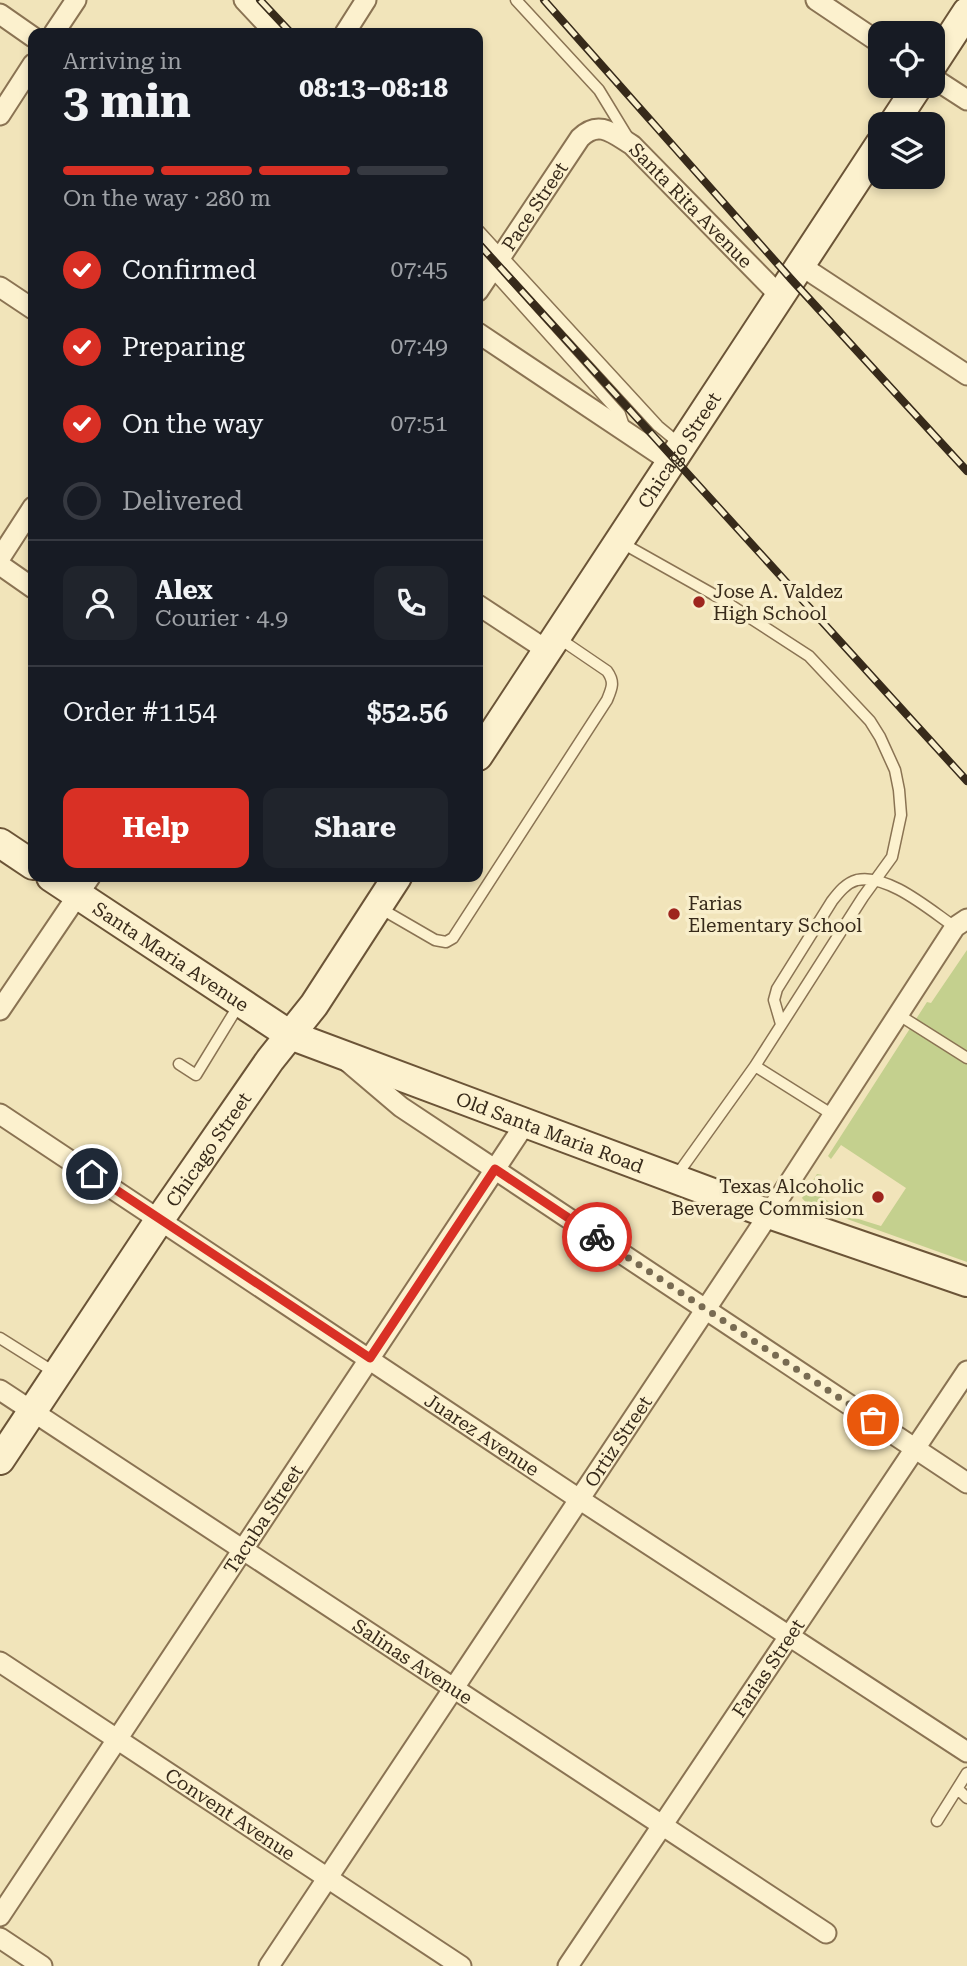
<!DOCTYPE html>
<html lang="en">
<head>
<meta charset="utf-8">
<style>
  :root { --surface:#171b24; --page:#20242c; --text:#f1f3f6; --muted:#9ea1a6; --line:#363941; --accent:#d93025 }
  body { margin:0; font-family:"Roboto Serif",serif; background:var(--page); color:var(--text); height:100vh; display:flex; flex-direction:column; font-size:26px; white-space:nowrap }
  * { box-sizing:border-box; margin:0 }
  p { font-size:23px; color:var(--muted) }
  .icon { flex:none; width:38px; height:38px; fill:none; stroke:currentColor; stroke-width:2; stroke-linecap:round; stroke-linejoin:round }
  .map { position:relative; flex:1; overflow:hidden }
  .panel { position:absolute; left:28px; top:28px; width:455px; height:854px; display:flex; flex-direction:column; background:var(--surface); border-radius:14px; box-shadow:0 4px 10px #0003 }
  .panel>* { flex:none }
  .controls { position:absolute; left:868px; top:21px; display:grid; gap:14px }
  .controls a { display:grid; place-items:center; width:77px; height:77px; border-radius:14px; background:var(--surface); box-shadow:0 4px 10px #0003; font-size:35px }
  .pin { position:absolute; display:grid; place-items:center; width:60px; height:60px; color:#fff; margin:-30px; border:4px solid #fff; border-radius:50%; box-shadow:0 2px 7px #0007 }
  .courier { position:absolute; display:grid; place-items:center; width:70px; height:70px; margin:-35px; border:5px solid #d93025; border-radius:50%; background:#fff; color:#222; box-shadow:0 2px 9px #0007 }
  .headline em { font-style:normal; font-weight:700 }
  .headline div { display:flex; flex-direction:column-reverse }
  .headline { display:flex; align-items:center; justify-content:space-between; height:119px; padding:0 35px }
  h1 { font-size:46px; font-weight:700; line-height:52px }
  .bar { display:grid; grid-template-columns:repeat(4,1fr); gap:10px 7px; align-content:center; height:84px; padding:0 35px }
  .bar i { height:9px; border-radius:5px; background:var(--line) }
  .bar .selected { background:var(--accent) }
  .bar p { grid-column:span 4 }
  .line { display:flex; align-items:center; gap:18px; padding:0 35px; border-top:2px solid var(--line) }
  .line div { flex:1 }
  .round { display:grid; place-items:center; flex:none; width:74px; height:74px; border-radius:14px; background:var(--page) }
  ol { padding:0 35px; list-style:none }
  li { display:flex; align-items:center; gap:21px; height:77px }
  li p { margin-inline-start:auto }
  li .icon { padding:7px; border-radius:50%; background:var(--accent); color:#fff; stroke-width:4 }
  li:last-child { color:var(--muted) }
  li i { width:38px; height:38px; border:4px solid var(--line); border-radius:50% }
  .action { display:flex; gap:14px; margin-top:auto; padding:14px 35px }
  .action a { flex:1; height:80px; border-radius:14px; background:var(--accent); color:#fff; font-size:28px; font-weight:700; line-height:80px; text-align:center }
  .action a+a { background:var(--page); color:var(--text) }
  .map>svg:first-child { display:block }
</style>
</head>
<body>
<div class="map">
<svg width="967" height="1966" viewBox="0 0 967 1966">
  <rect width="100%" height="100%" fill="#f1e4ba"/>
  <path fill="#c4d08e" d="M967 950V1262L808 1205 802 1198 817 1174 822 1175 813 1191 852 1217 881 1226 906 1188 841 1145 831 1159 828 1156 927 1002 931 1003Z"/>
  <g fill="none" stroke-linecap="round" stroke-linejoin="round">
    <defs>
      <path id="lane" d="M516 0 599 90 627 136
        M478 230 658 426 681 445
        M478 256 620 414 625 429
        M622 543 718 597 809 656 870 721 880 737 895 770 899 790 901 815 892 857 863 897 755 1066 677 1175
        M378 907 435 940 446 942 453 938 607 700C612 688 615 682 607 671L560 639
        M899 1015 967 1058
        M781 1024 774 1000 777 989 832 901C839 892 846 883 857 880 888 873 931 911 955 927
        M179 1064 196 1075 240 1003
        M755 1066 833 1115
        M0 1338 54 1372
        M958 1789 967 1798
        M937 1821 967 1773"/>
      <g id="street">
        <path d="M244 0 275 33"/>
        <path d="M816 0 880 43"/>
        <path d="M0 14 33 37"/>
        <path d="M54 33 76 0"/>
        <path d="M345 33 366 0"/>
        <path d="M933 78 967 100"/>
        <path d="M0 115 33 64"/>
        <path d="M800 265 967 375"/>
        <path d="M0 287 33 309"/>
        <path id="s1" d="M478 291 580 138C599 119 614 134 632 145L780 296"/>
        <path d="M478 333 671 462"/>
        <path d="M0 558 33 507"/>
        <path d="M0 565 33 588"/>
        <path d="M478 605 548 651"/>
        <path d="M0 1010 90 877"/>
        <path d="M348 1062 401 1107 967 1483"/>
        <path id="s2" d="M0 1114 579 1499 967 1752"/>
        <path id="s3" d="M0 1390 826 1933"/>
        <path id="s4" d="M0 1662 461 1966"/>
        <path id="s5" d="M0 1916 525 1124"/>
        <path d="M0 1938 42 1966"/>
        <path id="s6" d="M269 1966 769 1214 955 927 967 919"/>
        <path id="s7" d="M568 1966 967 1371"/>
      </g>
      <g id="secondary">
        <path d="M933 64 967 12"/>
        <path d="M893 124 918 86"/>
        <path id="s8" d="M478 756 880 144"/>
        <path d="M0 843 33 865"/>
        <path id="s9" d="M51 877 290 1035 769 1214 967 1282"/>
        <path id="s10" d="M0 1460 160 1219 270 1060 314 1005 397 877"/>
      </g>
    </defs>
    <use href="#lane" stroke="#8a7353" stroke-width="13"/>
    <use href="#street" stroke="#8a7353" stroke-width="23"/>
    <use href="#secondary" stroke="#6b5437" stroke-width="32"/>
    <use href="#lane" stroke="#fcf1ce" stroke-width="10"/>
    <use href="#street" stroke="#fcf1ce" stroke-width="19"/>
    <use href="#secondary" stroke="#fcf1ce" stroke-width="28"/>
    <defs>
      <path id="rail" d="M260 0 291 33
        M544 0 791 279 967 471
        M478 243 967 781"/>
    </defs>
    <use href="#rail" stroke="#372a1a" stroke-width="8"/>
    <use href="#rail" stroke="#f8eecb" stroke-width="5" stroke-dasharray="16" stroke-linecap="butt"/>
  </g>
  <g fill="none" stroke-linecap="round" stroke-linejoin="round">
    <path stroke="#786b52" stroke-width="7" stroke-dasharray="0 12.6" d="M597 1237 873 1420"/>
    <path stroke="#d93025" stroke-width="9" d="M92 1174 370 1358 495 1169 597 1237"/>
  </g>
  <g fill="#9e251e" stroke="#f8eecb" stroke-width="2.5">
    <circle cx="699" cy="602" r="7"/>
    <circle cx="674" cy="914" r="7"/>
    <circle cx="878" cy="1197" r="7"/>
  </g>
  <g text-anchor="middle" stroke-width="7" stroke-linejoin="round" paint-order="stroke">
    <g font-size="19" fill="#372a1a" stroke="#f8eecb">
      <text dy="7" stroke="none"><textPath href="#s1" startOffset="327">Santa Rita Avenue</textPath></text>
      <text dy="7" stroke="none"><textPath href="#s1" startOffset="102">Pace Street</textPath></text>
      <text dy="7" stroke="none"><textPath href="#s8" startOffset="366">Chicago Street</textPath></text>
      <text dy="7" stroke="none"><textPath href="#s9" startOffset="144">Santa Maria Avenue</textPath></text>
      <text dy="7" stroke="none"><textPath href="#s9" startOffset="564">Old Santa Maria Road</textPath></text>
      <text dy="7" stroke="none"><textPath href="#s10" startOffset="374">Chicago Street</textPath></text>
      <text dy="7" stroke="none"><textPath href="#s2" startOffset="579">Juarez Avenue</textPath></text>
      <text dy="7" stroke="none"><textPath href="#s6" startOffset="630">Ortiz Street</textPath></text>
      <text dy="7" stroke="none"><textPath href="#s5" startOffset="476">Tacuba Street</textPath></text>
      <text dy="7" stroke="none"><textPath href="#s3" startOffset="494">Salinas Avenue</textPath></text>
      <text dy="7" stroke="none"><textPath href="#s7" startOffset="359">Farias Street</textPath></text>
      <text dy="7" stroke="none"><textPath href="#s4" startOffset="276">Convent Avenue</textPath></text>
    </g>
    <g font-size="19" fill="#372a1a" stroke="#f8eecb" text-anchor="start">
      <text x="713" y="598">Jose A. Valdez<tspan x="713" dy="22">High School</tspan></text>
      <text x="688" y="910">Farias<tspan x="688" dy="22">Elementary School</tspan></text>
      <text x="864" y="1193" text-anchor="end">Texas Alcoholic<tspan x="864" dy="22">Beverage Commision</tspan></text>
    </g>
  </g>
</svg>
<div class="controls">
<a><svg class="icon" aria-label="locate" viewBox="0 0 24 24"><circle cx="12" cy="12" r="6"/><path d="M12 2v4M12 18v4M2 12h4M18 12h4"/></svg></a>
<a><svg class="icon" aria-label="layers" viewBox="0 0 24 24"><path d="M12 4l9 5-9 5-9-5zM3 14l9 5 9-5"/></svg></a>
</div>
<div class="pin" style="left:873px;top:1420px;background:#ea580c"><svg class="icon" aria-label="bag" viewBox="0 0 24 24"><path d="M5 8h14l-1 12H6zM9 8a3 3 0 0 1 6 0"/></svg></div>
<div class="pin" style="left:92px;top:1174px;background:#1f2937"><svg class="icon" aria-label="home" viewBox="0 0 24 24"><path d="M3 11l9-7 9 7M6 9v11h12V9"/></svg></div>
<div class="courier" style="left:597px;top:1237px"><svg class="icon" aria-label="bike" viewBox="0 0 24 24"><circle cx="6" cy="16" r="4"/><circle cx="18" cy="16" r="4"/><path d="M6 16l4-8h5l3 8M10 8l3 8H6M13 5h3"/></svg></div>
<section class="panel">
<div class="headline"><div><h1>3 min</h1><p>Arriving in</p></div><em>08:13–08:18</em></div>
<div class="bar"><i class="selected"></i><i class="selected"></i><i class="selected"></i><i></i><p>On the way · 280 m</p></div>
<ol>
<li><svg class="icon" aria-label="check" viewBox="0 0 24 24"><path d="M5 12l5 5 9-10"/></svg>Confirmed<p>07:45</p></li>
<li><svg class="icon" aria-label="check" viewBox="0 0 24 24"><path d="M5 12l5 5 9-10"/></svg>Preparing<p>07:49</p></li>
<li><svg class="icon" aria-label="check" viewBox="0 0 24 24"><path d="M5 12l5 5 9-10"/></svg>On the way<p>07:51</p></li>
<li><i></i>Delivered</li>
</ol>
<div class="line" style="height:126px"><a class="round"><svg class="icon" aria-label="person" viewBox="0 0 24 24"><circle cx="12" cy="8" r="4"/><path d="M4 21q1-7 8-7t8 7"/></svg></a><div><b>Alex</b><p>Courier · 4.9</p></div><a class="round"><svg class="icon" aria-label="phone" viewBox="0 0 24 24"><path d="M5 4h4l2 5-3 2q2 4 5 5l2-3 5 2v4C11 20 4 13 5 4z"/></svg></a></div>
<div class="line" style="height:91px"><div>Order #1154</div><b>$52.56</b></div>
<div class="action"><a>Help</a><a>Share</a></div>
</section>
</div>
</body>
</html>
